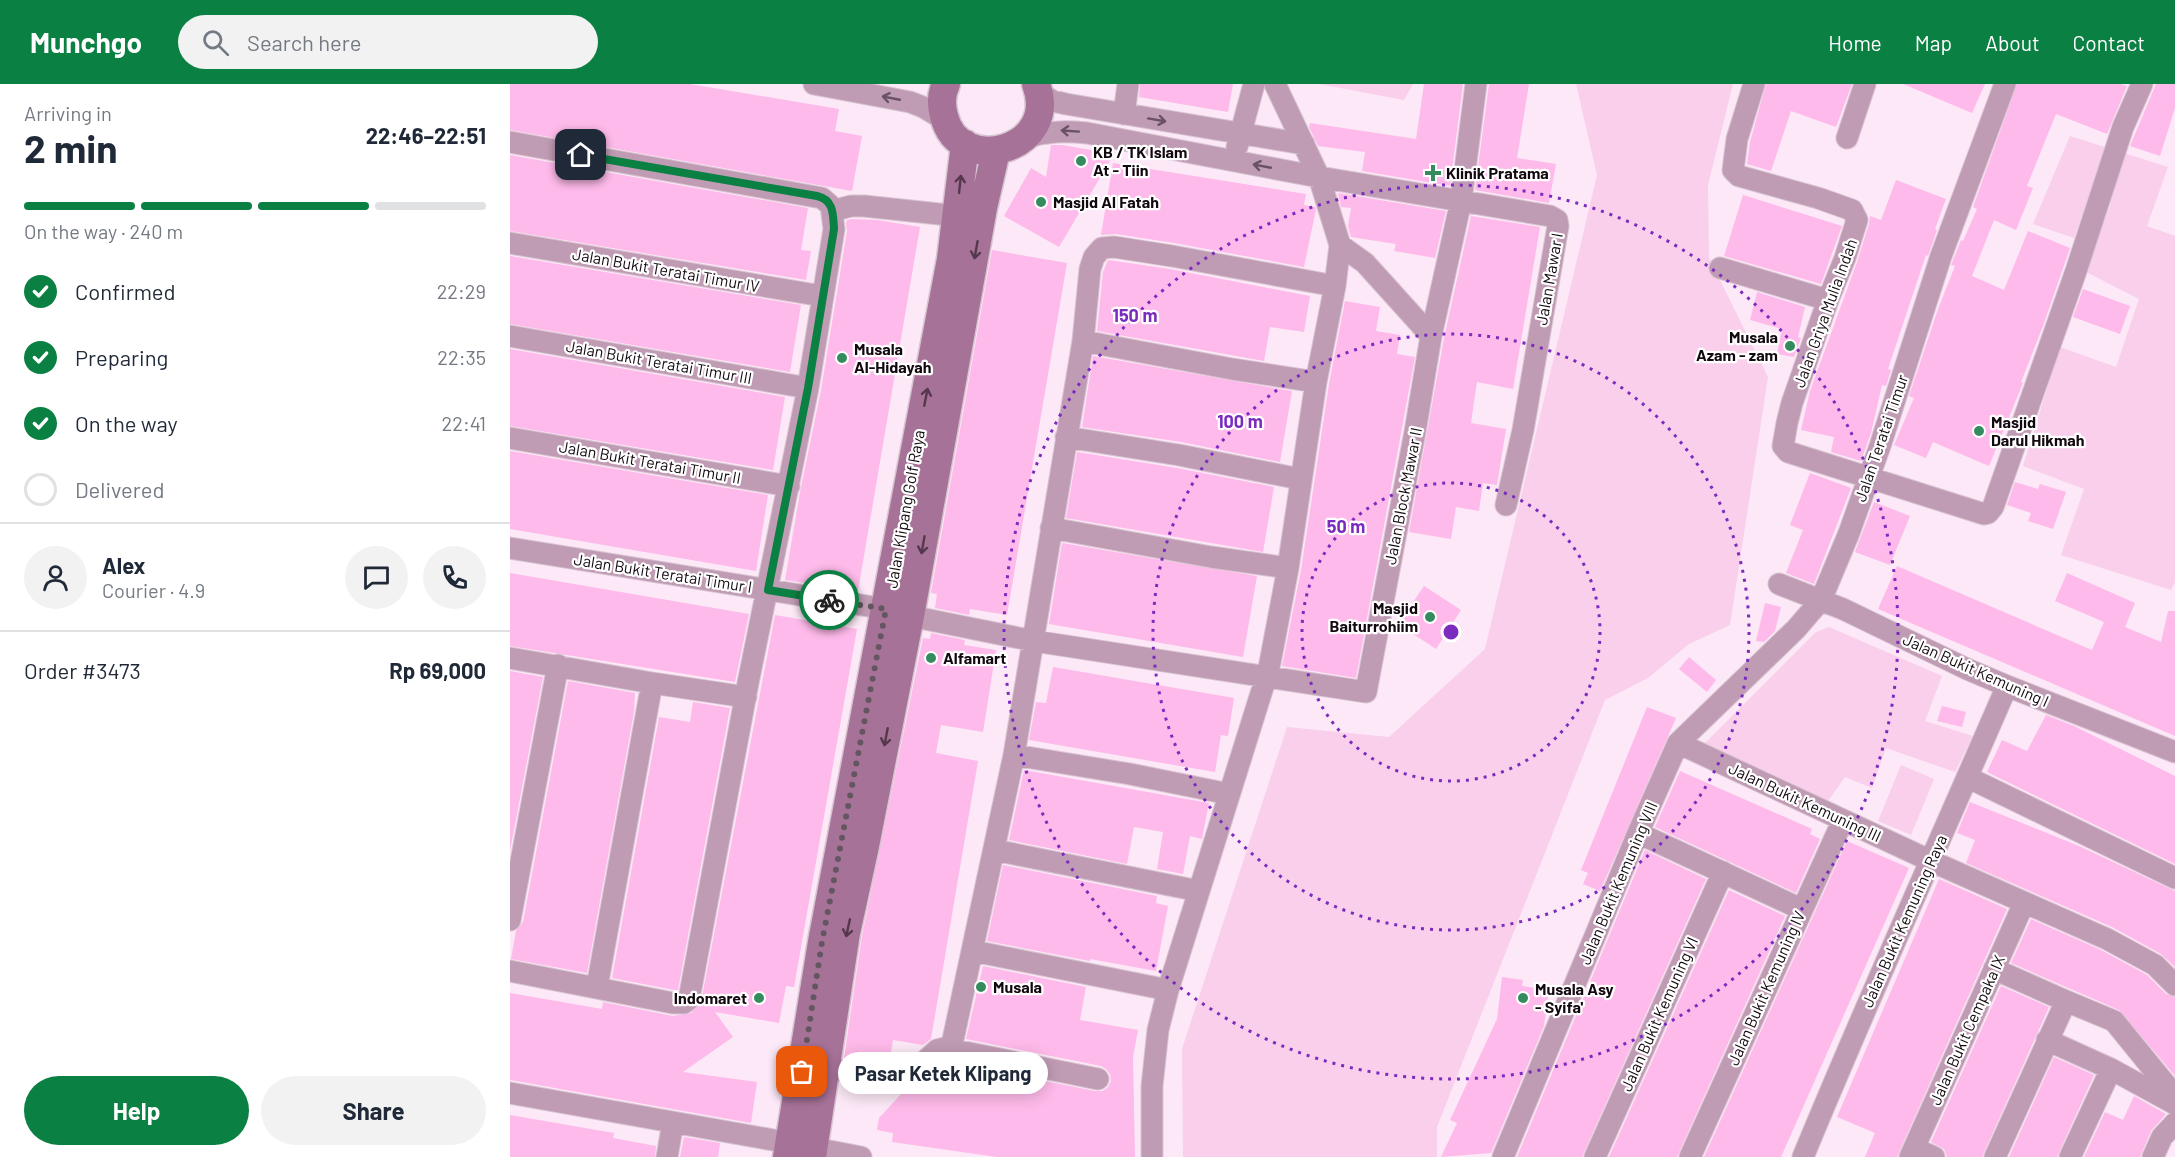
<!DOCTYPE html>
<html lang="en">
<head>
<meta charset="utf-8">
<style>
  :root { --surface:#fff; --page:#f2f2f3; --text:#1f2937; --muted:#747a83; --line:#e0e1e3; --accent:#0b8043 }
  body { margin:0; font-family:Barlow,sans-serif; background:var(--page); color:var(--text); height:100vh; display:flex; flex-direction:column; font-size:22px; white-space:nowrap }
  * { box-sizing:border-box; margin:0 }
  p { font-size:20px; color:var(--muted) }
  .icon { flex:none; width:33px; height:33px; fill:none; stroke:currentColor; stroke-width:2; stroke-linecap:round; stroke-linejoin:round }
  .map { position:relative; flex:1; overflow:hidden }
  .panel { display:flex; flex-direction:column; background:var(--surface); width:510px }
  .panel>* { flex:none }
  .pin { position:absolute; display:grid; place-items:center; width:51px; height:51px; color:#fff; margin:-26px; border-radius:12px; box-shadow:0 3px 9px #0006 }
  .courier { position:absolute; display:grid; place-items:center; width:60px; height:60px; margin:-30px; border:4px solid #0b8043; border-radius:50%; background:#fff; color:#222; box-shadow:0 2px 8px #0007 }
  .bubble { position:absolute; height:42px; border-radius:21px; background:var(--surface); box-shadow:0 3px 15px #0003; font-size:20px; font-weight:700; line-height:42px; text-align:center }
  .summary em { font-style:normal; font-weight:700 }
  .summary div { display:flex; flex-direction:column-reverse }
  .summary { display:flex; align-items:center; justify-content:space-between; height:102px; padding:0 24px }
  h1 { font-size:39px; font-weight:700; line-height:45px }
  .bar { display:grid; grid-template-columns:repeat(4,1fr); gap:9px 6px; align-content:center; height:72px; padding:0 24px }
  .bar i { height:8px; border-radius:4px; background:var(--line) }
  .bar .on { background:var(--accent) }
  .bar p { grid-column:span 4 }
  .line { display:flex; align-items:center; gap:15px; padding:0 24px; border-top:2px solid var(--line) }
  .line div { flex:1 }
  .round { display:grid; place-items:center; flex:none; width:63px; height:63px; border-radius:32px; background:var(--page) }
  ol { padding:0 24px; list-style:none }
  li { display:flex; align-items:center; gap:18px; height:66px }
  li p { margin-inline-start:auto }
  li .icon { padding:6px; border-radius:50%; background:var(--accent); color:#fff; stroke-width:4 }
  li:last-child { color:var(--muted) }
  li i { width:33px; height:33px; border:3px solid var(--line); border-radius:50% }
  .action { display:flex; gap:12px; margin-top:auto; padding:12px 24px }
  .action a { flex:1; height:69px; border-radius:36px; background:var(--accent); color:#fff; font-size:24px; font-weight:700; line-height:69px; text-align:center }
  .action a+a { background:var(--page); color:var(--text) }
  header { display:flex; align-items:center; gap:36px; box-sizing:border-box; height:84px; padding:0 30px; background:var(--accent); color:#fff }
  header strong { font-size:28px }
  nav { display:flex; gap:33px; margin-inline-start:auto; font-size:21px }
  .search { width:420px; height:54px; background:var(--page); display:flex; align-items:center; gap:15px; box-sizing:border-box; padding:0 21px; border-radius:33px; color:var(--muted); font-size:22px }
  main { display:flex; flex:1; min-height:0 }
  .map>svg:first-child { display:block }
</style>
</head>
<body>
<header>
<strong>Munchgo</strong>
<div class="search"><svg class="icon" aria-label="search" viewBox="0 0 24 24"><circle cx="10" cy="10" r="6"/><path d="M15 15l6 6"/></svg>Search here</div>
<nav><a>Home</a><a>Map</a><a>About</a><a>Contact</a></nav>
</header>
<main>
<section class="panel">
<div class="summary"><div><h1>2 min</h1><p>Arriving in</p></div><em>22:46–22:51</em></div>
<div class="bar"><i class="on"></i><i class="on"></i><i class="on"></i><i></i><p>On the way · 240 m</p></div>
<ol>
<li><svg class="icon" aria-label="check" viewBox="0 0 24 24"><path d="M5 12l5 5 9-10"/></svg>Confirmed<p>22:29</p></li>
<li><svg class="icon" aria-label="check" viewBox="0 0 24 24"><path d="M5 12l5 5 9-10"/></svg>Preparing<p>22:35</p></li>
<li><svg class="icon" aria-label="check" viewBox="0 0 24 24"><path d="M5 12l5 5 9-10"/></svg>On the way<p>22:41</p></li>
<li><i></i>Delivered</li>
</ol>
<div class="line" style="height:108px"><a class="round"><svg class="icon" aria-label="person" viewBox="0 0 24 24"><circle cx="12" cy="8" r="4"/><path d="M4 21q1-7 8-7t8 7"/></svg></a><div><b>Alex</b><p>Courier · 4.9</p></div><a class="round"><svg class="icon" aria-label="chat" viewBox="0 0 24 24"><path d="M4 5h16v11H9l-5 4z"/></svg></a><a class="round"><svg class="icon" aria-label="phone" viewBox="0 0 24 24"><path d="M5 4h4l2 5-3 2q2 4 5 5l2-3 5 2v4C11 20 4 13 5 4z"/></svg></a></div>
<div class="line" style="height:78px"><div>Order #3473</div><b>Rp 69,000</b></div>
<div class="action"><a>Help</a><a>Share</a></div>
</section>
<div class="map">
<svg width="1665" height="1073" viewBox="0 0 1665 1073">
  <rect width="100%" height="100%" fill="#fce8f6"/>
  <path fill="#f9cfec" d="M809 0H903L894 16Z
    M1066 0H1223L1198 101 1199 174 1258 293 1220 541 1179 560 1138 594 1095 616 927 1043V1073H673L672 965 777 643 879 653 975 565 1087 91Z
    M1560 52 1658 83 1637 142 1665 152V498L1661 506 1551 471 1574 405 1513 382 1550 263 1606 283 1629 215 1576 188 1601 119 1579 111 1564 154 1523 140Z
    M1319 543 1432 592 1415 637 1463 652 1445 688 1376 664 1362 704 1335 693 1316 720 1195 659 1306 548Z
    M1391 681 1424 695 1401 751 1368 737Z"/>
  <path fill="#febaea" d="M0 0H180L329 25 325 47 352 52 342 107 0 46Z
    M630 0H723L718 28 629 13Z
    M914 0H953L940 102 852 87 855 68 808 62 799 43 800 39 906 55Z
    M979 0H1019L1007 74 1046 80 1039 119 965 106Z
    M1256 0H1342L1326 43 1281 27 1261 87 1237 80 1240 58Z
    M1393 0H1475L1462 29Z
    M1507 0H1611L1617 2 1597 50 1546 30 1517 102 1523 104 1506 146 1484 136 1462 192 1494 206 1518 147 1560 164 1533 242 1511 298 1513 299 1479 382 1423 358 1416 374 1384 361 1404 314 1399 312 1428 225 1445 182 1441 181 1451 156 1453 157 1467 125 1463 123Z
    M1646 0H1665V24L1650 72 1620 62Z
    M541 61H552L604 70 549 163 494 132 521 84 536 93Z
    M0 71 298 124 291 166 301 167 296 196 0 147Z
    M603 79 796 110 794 121 805 123 806 125 794 183 664 159 606 150 591 151Z
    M1386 96 1436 115 1425 145 1427 146 1418 172 1416 171 1378 285 1381 286 1376 302 1372 301 1361 349 1351 377 1321 368 1324 353 1291 346 1300 307 1347 178 1359 140 1360 132 1371 136Z
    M828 109 936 127 925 174 884 167 886 160 841 153 838 142 841 124 831 123Z
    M1233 111 1332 142 1311 200 1214 172Z
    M961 132 1030 143 1003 305 967 298 964 318 961 339 996 345 987 401 973 399 969 427 946 423 941 455 899 448 934 254Z
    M343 135 367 136 410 143 348 507 275 496 290 408 311 306 337 147 336 139 337 136Z
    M482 166 557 179 497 531 460 525 459 531 425 524 427 510 421 509Z
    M0 172 291 221 280 288 0 240Z
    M598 176 660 185 800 212 794 248 760 243 754 277 587 247 593 188Z
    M1573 205 1620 222 1610 250 1563 233Z
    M1247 208 1295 223 1288 253 1291 254 1284 273 1267 270 1272 245 1240 236Z
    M835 217 870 223 866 247 890 251 887 270 905 273 846 594 772 582 791 486 819 300Z
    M0 265 275 313 263 386 0 342Z
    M583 272 782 307 770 378 671 358 572 343Z
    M0 367 258 411 246 487 0 445Z
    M567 368 667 384 764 403 753 468 556 434Z
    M1300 389 1341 404 1304 500 1276 489 1293 446 1280 441Z
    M1505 398 1528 405 1530 400 1556 408 1543 445 1518 437 1521 429 1497 421Z
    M1364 418 1400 432 1380 481 1345 468Z
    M552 459 747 492 733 573 539 540Z
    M1387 482 1582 566 1594 538 1545 517 1557 489 1625 519 1615 543 1651 558 1658 527H1665V652L1368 525Z
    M0 489 239 530 225 598 0 562Z
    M914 502 951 526 926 565 888 540Z
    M1255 519 1271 523 1265 547 1254 558 1246 557Z
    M265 531 347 545 284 903 276 902 269 939 205 928 223 953 173 988 247 998 241 1039 0 996V909L92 925 93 918 163 932 181 929 191 918Z
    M421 549 455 556 454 561 486 566 473 648 431 641 426 669 468 677 421 955 413 961 383 956 379 981 334 974 352 852 413 554 420 555Z
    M1179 573 1206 596 1197 608 1169 585Z
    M543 583 724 614 718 652 711 651 705 688 519 656 526 618 536 619Z
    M0 587 33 593 0 767Z
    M58 597 125 609 124 628 77 889 1 875 6 847 13 838Z
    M183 618 220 624 168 906H164L102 894 149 633 180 638Z
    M1432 622 1456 628 1452 643 1427 637Z
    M1137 623 1166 634 1090 807 1073 800 1078 789 1071 786Z
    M1536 631 1564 642 1665 692V780L1477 688 1492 656 1517 667Z
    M514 686 699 719 692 755 680 752 673 790 647 785 653 748 624 743 617 780 499 756Z
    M1170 687 1302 745 1300 750 1310 755 1286 809 1145 743Z
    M1460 718 1569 762 1665 807V883L1651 870 1602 843 1456 779 1465 756 1447 749Z
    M1337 757 1399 784 1271 1073H1194Z
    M1135 766 1196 795 1072 1073H1007Z
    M493 781 647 812 646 819 658 822 646 887 580 875V877L477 857Z
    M1429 795 1497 825 1387 1073H1355L1365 1049 1327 1033Z
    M1219 806 1275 832 1167 1073H1099Z
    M1521 835 1591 866 1637 891 1656 910 1665 913V992L1609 926 1501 879Z
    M473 882 576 903 570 936 628 946 623 973 625 1073H487L382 1058 383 1049 367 1046 369 1034 392 1009 402 1006 435 977 585 1007H593L598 1003 601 997 600 990 596 985 591 982 456 955Z
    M992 893 1013 896 1012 902 1039 906 1034 942 981 1069 931 1073 947 1039 940 1036 987 935Z
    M1491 902 1539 923 1472 1073H1437L1434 1065 1421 1058Z
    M1544 973 1584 991 1547 1073H1499Z
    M1624 1012 1656 1030 1641 1047 1630 1073H1574L1595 1028 1613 1036Z
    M0 1031 104 1049 103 1054 146 1062 145 1073H0Z
    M174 1053 210 1059 208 1073H170Z"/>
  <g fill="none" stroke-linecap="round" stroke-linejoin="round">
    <defs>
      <path id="street" d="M304 0 400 18 413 23 435 36
        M765 0 809 93 830 161 855 179 921 252
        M1244 0 1227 55 1223 86 1229 92 1308 114 1342 126 1347 136 1335 174 1318 216 1282 319 1277 339 1273 362 1278 368 1474 430 1478 429 1483 423 1566 187 1613 43 1632 0
        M529 9 543 17 556 20 794 60
        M614 30 618 0
        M515 54C537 47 555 47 577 49L809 93 1040 132 1047 136 1048 142 1013 346 996 421
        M1337 54 1355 0
        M0 58 312 114 321 122 324 145 298 304 238 599 179 915 174 919H163L0 887
        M727 63 744 0
        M322 127 341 122H354L448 132
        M0 159 312 212
        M1210 184 1318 216
        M0 252 298 304
        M573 257 722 285 806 298
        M556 353 669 371 790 395
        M0 354 279 402
        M541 444 701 473 778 484
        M0 464 376 525
        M1269 500 1333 525 1457 585 1497 602 1665 668
        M400 532 524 557 856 608 905 348 921 252 951 117 966 0
        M0 574 142 599 236 613
        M1168 659 1421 777 1597 855 1645 881 1665 901
        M504 671 620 690 719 710
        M1457 693 1665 794
        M1128 749 1291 825
        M484 766 689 807
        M0 836 48 581
        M463 867 658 906
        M1484 885 1556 917
        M87 903 142 599
        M1537 956 1601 985 1665 1020
        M441 965 504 671 573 257 580 185 584 173 592 164 604 163 662 172 825 202
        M315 984 394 996 427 966 435 964 588 995
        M0 1009 280 1059
        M304 1064 351 1073
        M1404 1064 1424 1073
        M157 1073 163 1038
        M642 1073V1002L648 946 658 906 759 584 778 484 806 298 825 202 830 161
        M993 1073 1128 749 1168 659 1286 545 1311 516 1339 449 1370 362 1431 172 1495 0
        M1085 1073 1213 788
        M1180 1073 1333 736
        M1293 1073C1358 915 1429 759 1497 602
        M1400 1073 1514 819
        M1485 1073 1556 917 1604 937 1665 1012
        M1560 1073 1601 985
        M1643 1073 1652 1053 1665 1039"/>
      <path id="secondary" d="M436 0C431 10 431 21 434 32 449 94 551 66 526 0
        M277 1073 312 858 441 175 455 60
        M302 1073 336 849 355 762 400 532 473 124 486 67"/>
    </defs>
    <use href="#street" stroke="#d7c4d1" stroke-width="23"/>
    <use href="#secondary" stroke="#d7c4d1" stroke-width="31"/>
    <use href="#street" stroke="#c09bb4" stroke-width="21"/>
    <use href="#secondary" stroke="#a77298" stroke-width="28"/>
  </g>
  <defs><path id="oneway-shaft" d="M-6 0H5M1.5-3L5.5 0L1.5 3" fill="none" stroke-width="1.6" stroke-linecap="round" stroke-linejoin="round" transform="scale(1.5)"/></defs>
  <g stroke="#695262">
    <use href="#oneway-shaft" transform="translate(381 14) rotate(-169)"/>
    <use href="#oneway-shaft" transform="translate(647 36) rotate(10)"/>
    <use href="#oneway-shaft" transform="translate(560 47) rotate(-176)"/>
    <use href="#oneway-shaft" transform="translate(752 82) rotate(-169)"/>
  </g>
  <g stroke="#55384d">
    <use href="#oneway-shaft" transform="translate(450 100) rotate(-84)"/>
    <use href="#oneway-shaft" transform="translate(466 166) rotate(100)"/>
    <use href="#oneway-shaft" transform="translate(416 313) rotate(-79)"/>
    <use href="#oneway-shaft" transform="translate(413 461) rotate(100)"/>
    <use href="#oneway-shaft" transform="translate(376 653) rotate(101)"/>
    <use href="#oneway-shaft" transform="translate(338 844) rotate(102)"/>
  </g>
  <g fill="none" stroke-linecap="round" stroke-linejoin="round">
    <path stroke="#645660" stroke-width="6" stroke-dasharray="0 10.8" d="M292 988 312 858 376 525 319 516"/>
    <path stroke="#0b8043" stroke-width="8" d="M71 71 307 112C324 116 323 130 324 145L298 304 258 506 319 516"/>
  </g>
  <g fill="none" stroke="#7b2cbf" stroke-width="3" stroke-dasharray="3 6">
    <circle cx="941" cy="548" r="149"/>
    <circle cx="941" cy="548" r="298"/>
    <circle cx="941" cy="548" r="447"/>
  </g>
  <g fill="#348b5e" stroke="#fff" stroke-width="2">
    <circle cx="571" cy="77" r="6"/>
    <path d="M920 80h6v6h6v6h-6v6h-6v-6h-6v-6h6z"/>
    <circle cx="531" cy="118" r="6"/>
    <circle cx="1280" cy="262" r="6"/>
    <circle cx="332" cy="274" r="6"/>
    <circle cx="1469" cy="347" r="6"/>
    <circle cx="920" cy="533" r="6"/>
    <circle cx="421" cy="574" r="6"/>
    <circle cx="471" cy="903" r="6"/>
    <circle cx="249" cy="914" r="6"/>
    <circle cx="1013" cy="914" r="6"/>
  </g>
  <g text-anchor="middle" stroke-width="4.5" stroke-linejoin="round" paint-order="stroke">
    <g font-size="16" font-weight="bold" fill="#12080f" stroke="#fff" text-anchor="start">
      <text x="583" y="74">KB / TK Islam<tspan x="583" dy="18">At - Tiin</tspan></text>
      <text x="936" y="95">Klinik Pratama</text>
      <text x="543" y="124">Masjid Al Fatah</text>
      <text x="1268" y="259" text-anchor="end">Musala<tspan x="1268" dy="18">Azam - zam</tspan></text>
      <text x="344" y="271">Musala<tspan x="344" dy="18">Al-Hidayah</tspan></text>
      <text x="1481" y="344">Masjid<tspan x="1481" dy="18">Darul Hikmah</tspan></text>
      <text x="908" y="530" text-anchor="end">Masjid<tspan x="908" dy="18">Baiturrohiim</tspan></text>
      <text x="433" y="580">Alfamart</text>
      <text x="483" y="909">Musala</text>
      <text x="1025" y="911">Musala Asy<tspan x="1025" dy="18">- Syifa'</tspan></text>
      <text x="237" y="920" text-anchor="end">Indomaret</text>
    </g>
    <g font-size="16" fill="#12080f" stroke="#fff">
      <text transform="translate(156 186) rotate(10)" y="6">Jalan Bukit Teratai Timur IV</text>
      <text transform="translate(1039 195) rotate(-80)" y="6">Jalan Mawar I</text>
      <text transform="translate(1315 229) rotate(-70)" y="6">Jalan Griya Mulia Indah</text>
      <text transform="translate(149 278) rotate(10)" y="6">Jalan Bukit Teratai Timur III</text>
      <text transform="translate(1371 354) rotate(-71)" y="6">Jalan Teratai Timur</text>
      <text transform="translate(140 378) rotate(10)" y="6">Jalan Bukit Teratai Timur II</text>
      <text transform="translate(893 412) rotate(-79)" y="6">Jalan Block Mawar II</text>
      <text transform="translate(395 425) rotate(-80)" y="6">Jalan Klipang Golf Raya</text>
      <text transform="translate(153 489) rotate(9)" y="6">Jalan Bukit Teratai Timur I</text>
      <text transform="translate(1466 586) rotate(24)" y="6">Jalan Bukit Kemuning I</text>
      <text transform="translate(1295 718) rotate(25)" y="6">Jalan Bukit Kemuning III</text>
      <text transform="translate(1108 799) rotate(-67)" y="6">Jalan Bukit Kemuning VIII</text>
      <text transform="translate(1394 837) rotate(-66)" y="6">Jalan Bukit Kemuning Raya</text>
      <text transform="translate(1256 904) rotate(-66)" y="6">Jalan Bukit Kemuning IV</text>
      <text transform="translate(1149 930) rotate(-66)" y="6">Jalan Bukit Kemuning VI</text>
      <text transform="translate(1457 946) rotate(-66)" y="6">Jalan Bukit Cempaka IX</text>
    </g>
  </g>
  <circle cx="941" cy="548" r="9" fill="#7b2cbf" stroke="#fff" stroke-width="3"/>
  <g font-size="18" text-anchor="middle" font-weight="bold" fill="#7b2cbf" stroke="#fff" stroke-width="4.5" stroke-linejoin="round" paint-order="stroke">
    <text x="625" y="238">150 m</text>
    <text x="730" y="344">100 m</text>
    <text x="836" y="449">50 m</text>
  </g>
</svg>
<div class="pin" style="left:292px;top:988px;background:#ea580c"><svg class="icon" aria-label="bag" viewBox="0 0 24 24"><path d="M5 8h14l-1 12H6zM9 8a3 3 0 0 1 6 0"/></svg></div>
<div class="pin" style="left:71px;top:71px;background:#1f2937"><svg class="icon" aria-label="home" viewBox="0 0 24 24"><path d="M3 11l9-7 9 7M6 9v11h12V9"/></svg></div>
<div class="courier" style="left:319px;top:516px"><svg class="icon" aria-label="bike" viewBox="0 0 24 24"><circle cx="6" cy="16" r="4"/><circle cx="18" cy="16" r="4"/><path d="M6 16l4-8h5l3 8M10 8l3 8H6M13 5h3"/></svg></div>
<div class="bubble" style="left:328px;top:968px;width:210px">Pasar Ketek Klipang</div>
</div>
</main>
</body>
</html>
